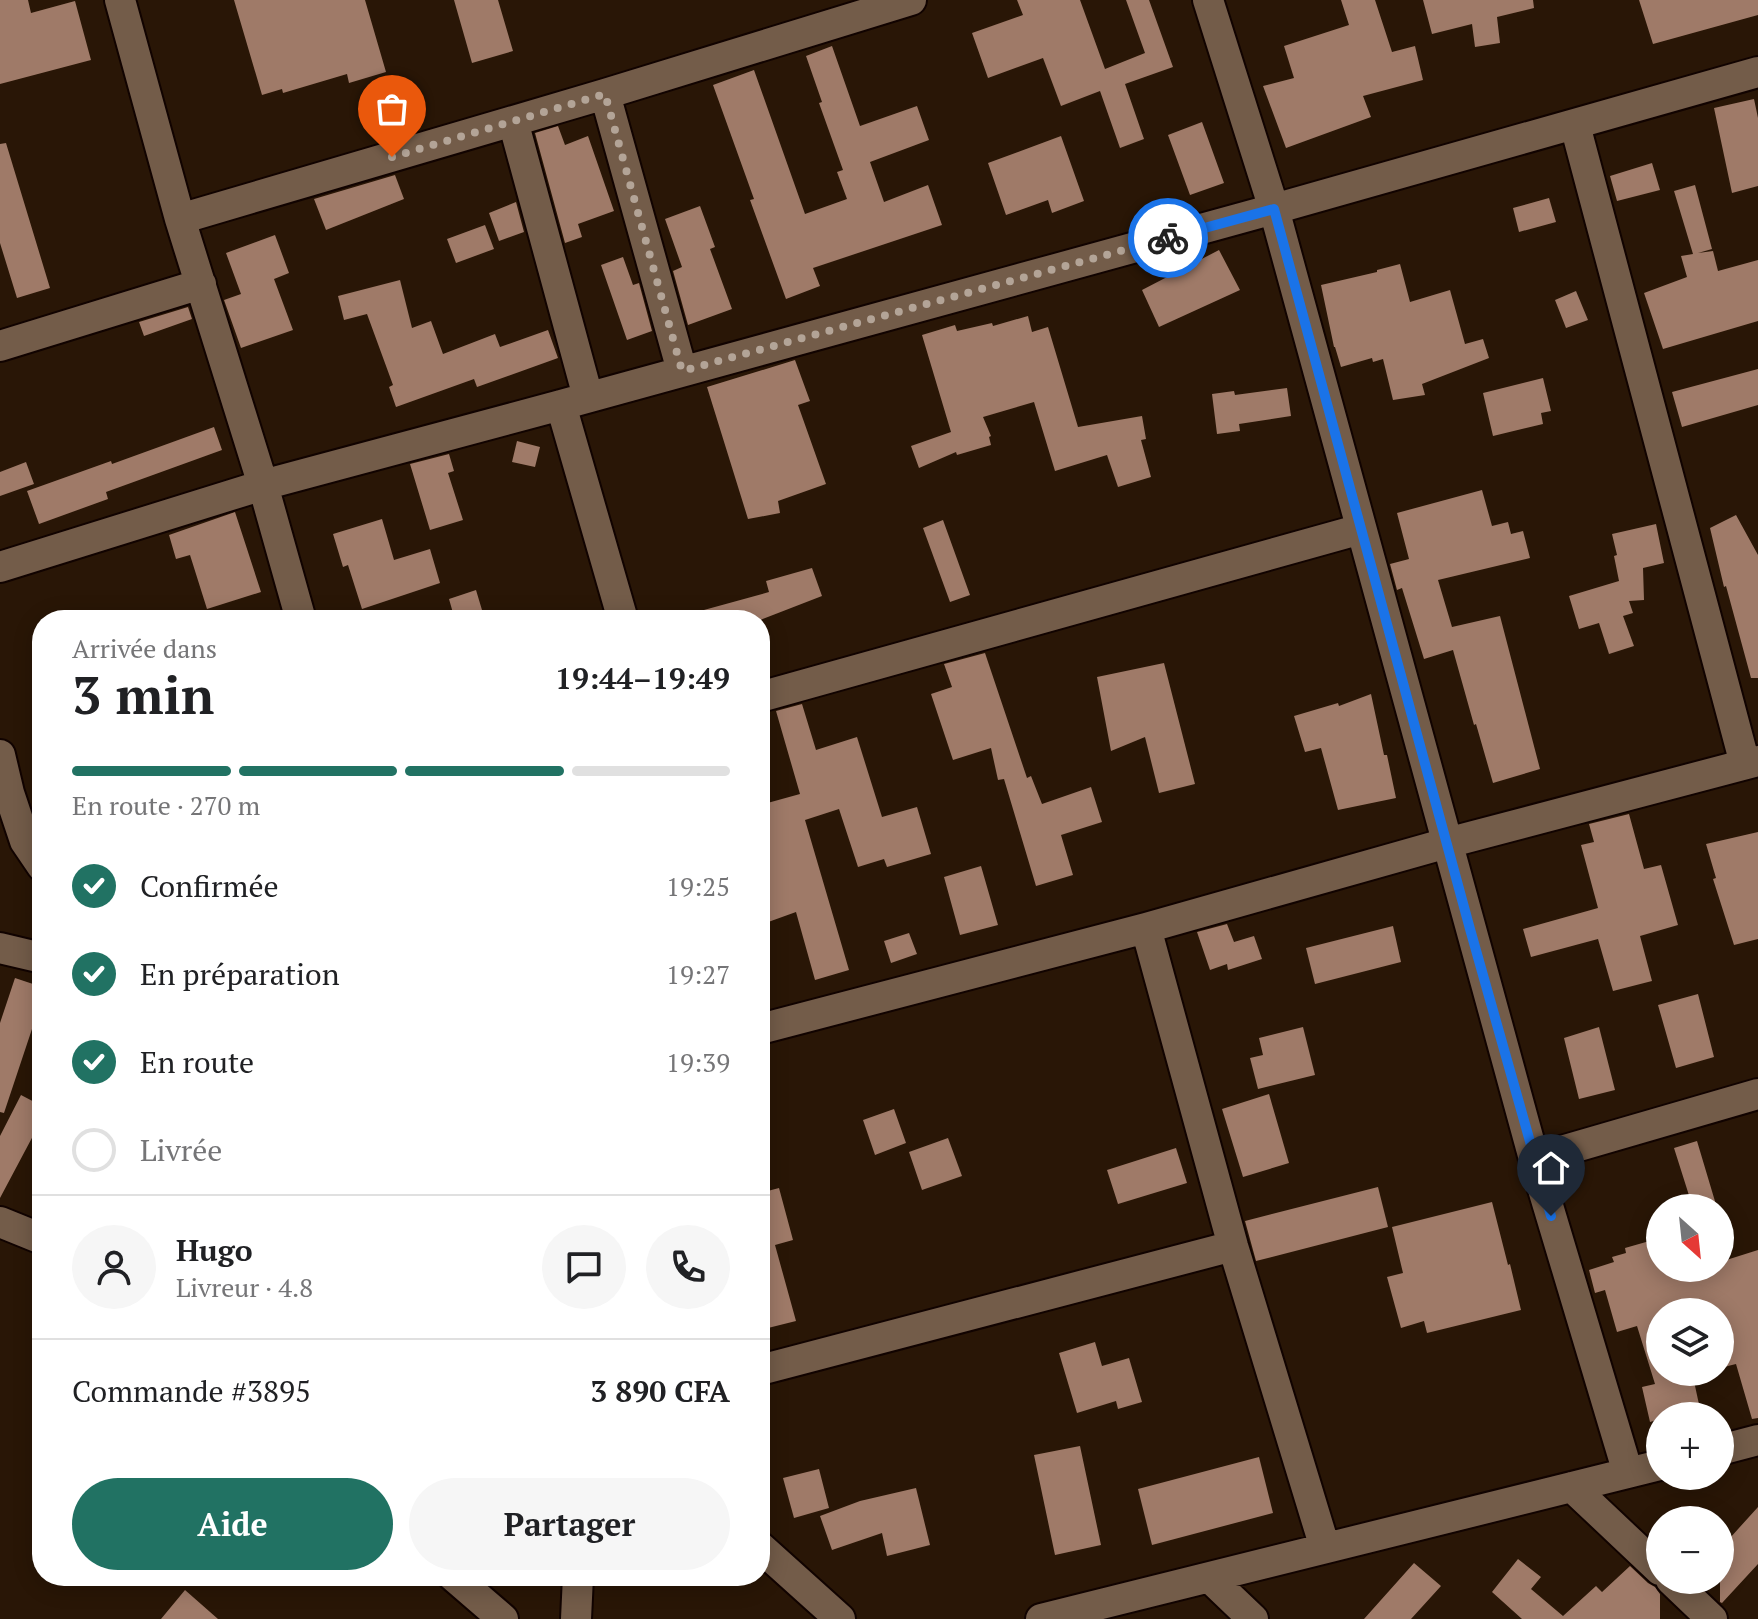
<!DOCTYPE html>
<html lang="fr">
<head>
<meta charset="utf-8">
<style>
  :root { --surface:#fff; --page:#f6f6f6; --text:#202124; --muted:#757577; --line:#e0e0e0; --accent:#217263 }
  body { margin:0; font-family:"PT Serif",serif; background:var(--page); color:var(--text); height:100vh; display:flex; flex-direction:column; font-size:30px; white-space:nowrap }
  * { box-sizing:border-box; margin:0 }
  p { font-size:26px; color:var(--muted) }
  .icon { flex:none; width:44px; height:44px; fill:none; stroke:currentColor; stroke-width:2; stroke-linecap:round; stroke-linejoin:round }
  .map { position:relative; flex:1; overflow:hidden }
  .side { position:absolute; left:32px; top:610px; width:738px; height:976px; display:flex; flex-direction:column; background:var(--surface); border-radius:32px; box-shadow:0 4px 20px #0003 }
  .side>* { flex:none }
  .needle { width:52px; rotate:153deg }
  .tools { position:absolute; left:1646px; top:1194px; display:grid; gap:16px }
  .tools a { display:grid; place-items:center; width:88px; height:88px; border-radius:50%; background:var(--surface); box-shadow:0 4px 20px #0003; font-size:40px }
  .pin { position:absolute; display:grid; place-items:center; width:68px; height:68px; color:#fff; margin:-82px -34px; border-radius:50% 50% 50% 0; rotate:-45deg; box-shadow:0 0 8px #0007 }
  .pin .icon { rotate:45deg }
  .courier { position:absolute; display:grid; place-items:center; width:80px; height:80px; margin:-40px; border:6px solid #1a73e8; border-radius:50%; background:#fff; color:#222; box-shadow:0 2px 10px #0007 }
  .summary em { font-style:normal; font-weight:600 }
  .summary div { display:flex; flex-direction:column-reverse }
  .summary { display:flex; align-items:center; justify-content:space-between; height:136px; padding:0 40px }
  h1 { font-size:52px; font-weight:600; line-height:60px }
  .bar { display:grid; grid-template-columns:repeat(4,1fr); gap:12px 8px; align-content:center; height:96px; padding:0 40px }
  .bar i { height:10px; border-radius:6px; background:var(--line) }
  .bar .active { background:var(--accent) }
  .bar p { grid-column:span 4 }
  .line { display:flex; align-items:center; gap:20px; padding:0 40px; border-top:2px solid var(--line) }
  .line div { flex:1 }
  .round { display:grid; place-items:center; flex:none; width:84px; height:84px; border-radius:42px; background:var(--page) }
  ol { padding:0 40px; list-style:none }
  li { display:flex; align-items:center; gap:24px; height:88px }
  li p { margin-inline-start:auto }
  li .icon { padding:8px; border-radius:50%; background:var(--accent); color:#fff; stroke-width:4 }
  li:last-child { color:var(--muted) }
  li i { width:44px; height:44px; border:4px solid var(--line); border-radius:50% }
  .button { display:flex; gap:16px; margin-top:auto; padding:16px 40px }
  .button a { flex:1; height:92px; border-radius:48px; background:var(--accent); color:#fff; font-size:32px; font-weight:600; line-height:92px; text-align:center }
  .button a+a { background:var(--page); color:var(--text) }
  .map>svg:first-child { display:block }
</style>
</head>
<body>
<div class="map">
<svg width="1758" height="1619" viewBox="0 0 1758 1619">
  <rect width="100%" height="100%" fill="#291606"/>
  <path fill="#9f7a68" d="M0 0H28L31 13 75 1 91 60 0 84Z
    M234 0H365L386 72 349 83 347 74 283 93 282 89 262 95Z
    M454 0H498L513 51 472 63Z
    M1017 0H1080L1105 69 1145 53 1126 0H1149L1173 67 1125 84 1144 139 1120 148 1100 91 1061 106 1043 58 988 78 972 33 1023 15Z
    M1341 0H1375L1392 52 1415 46 1423 80 1363 96 1371 117 1286 148 1263 86 1294 78 1284 46 1349 25Z
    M1423 0H1533L1534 8 1497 17 1500 43 1475 47 1472 24 1432 34Z
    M1639 0H1758V15L1653 44Z
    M832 46 860 126 917 106 929 140 870 162 884 202 928 185 942 225 813 268 820 286 786 299 750 200 754 199 713 85 754 70 805 214 847 199 837 172 843 170 819 103 822 102 806 56Z
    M1754 99 1758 118V186L1732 193 1714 108Z
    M1202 122 1224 183 1190 195 1168 135Z
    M558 126 565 145 588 136 614 211 578 224 582 237 565 243 535 133Z
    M1061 136 1084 201 1052 213 1048 200 1006 215 988 163Z
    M6 143 50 288 17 298 0 243V144Z
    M1652 163 1660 190 1617 201 1610 176Z
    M395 175 404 199 326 230 314 199Z
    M1695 185 1712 249 1698 253 1713 251 1718 271 1758 260V321L1663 349 1644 293 1687 277 1681 256 1693 254 1674 191Z
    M1549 198 1556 222 1519 232 1513 208Z
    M516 202 524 232 499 241 489 213Z
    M700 206 715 247 710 249 732 309 688 325 673 271 682 267 665 219Z
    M485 225 494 249 456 263 447 239Z
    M275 235 289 273 274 279 293 330 241 348 224 300 241 294 226 253Z
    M1219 250 1240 290 1159 327 1142 290Z
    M623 257 633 285 639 283 652 331 627 340 601 265Z
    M1400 264 1410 302 1450 290 1465 344 1483 339 1489 358 1422 384 1425 395 1393 400 1383 359 1373 362 1372 358 1341 367 1335 347H1334L1321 285 1377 272V270Z
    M400 280 412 328 431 321 443 354 495 334 500 347 548 330 558 358 477 387 474 379 396 407 389 387 393 385 367 314 344 320 338 296Z
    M1576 291 1588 320 1566 328 1555 300Z
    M188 307 192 319 144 336 139 322Z
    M1028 316 1032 332 1048 327 1078 427 1142 416 1146 439 1141 440 1151 477 1118 487 1107 455 1055 471 1034 402 983 417 991 436 989 437 991 445 957 455 956 452 919 468 911 446 951 432 922 335 955 325 957 331 992 323 993 326Z
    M795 360 810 401 798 405 826 484 778 501 780 513 748 519 707 387Z
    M1758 369V405L1682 427 1672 392Z
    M1543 378 1551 411 1541 413 1543 424 1493 436 1483 393Z
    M1287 388 1291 416 1239 424 1240 431 1217 434 1212 394 1234 391 1235 395Z
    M214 427 222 450 106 492 108 499 39 524 27 491 111 461 112 464Z
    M517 441 540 447 535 467 512 462Z
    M449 454 454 471 448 473 463 520 430 530 410 464Z
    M26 462 34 484 0 496V472Z
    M1482 490 1492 526 1508 522 1511 534 1523 531 1530 558 1438 580 1452 627 1500 616 1540 769 1493 783 1476 724 1474 725 1453 650 1424 659 1402 588 1397 590 1390 564 1409 559 1397 513Z
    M235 512 261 592 207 609 190 555 176 559 169 535Z
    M1736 515 1758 555V678H1751L1726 586 1724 587 1710 528Z
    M382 519 394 560 430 549 440 583 362 609 348 565 343 567 333 534Z
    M943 520 970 595 950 602 923 528Z
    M1656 524 1664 563 1643 568 1644 600 1629 601 1633 613 1623 616 1634 646 1609 654 1599 623 1579 629 1569 596 1619 581 1614 556 1617 555 1612 534Z
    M812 568 822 596 760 620H694L693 613 769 592 766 581Z
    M476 590 485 620H455L449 599Z
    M985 653 1027 778 1031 776 1042 804 1091 787 1102 822 1061 835 1073 875 1036 886 1004 779 998 780 991 748 953 760 931 694 952 687 944 664Z
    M1164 663 1195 784 1159 793 1145 737 1111 751 1097 677Z
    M1371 694 1384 755H1387L1396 798 1338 810 1321 748 1305 752 1294 716 1338 703 1339 706Z
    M802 704 816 750 857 737 882 817 917 807 931 854 887 867 884 859 858 867 839 809 805 820 849 970 815 980 796 912 760 925V805L800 794 776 711Z
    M1629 814 1644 869 1661 865 1678 925 1640 936 1652 981 1613 991 1598 939 1531 957 1523 929 1598 908 1581 845 1594 842 1589 824Z
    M1758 832V939L1734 945 1713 879 1716 878 1706 844Z
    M981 866 998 925 960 935 944 877Z
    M1227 924 1234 942 1254 936 1262 959 1228 970 1227 964 1210 970 1197 932Z
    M1393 926 1401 962 1315 984 1306 948Z
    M909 933 917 954 891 963 884 941Z
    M15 978 42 987V999L4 1113 0 1112V1023Z
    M1698 994 1714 1057 1676 1068 1658 1005Z
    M1303 1027 1315 1075 1258 1089 1250 1058 1263 1055 1259 1038Z
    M1599 1027 1615 1090 1579 1099 1564 1038Z
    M1269 1094 1289 1163 1243 1177 1222 1109Z
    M21 1095 42 1106V1119L0 1198V1136Z
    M894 1109 906 1143 875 1155 863 1120Z
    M948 1138 962 1176 922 1190 909 1152Z
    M1697 1141 1717 1208H1693L1674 1148Z
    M1176 1148 1187 1183 1118 1204 1107 1170Z
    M1378 1187 1388 1227 1256 1261 1245 1221Z
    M779 1188 793 1240 775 1245 796 1321 764 1329 760 1314V1193Z
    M1492 1202 1508 1265 1510 1264 1521 1310 1427 1333 1424 1321 1401 1328 1387 1277 1403 1273 1392 1227Z
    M1660 1238V1268H1676L1678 1274 1699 1268H1720V1262L1758 1250V1418L1752 1419 1736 1364 1720 1368V1312H1660V1372H1692L1700 1409 1673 1416H1660V1419L1650 1422 1642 1387 1655 1384 1637 1326 1617 1332 1605 1290 1595 1293 1589 1270 1614 1262 1612 1257 1626 1253 1625 1248Z
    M1095 1342 1102 1366 1129 1358 1142 1402 1118 1409 1116 1401 1077 1413 1059 1353Z
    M1080 1446 1101 1545 1055 1555 1034 1455Z
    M1259 1457 1273 1513 1152 1545 1138 1489Z
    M819 1469 829 1508 794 1518 783 1478Z
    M916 1488 930 1545 887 1556 882 1533 832 1550 820 1516 860 1501Z
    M1758 1507V1564L1722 1603 1720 1602V1549Z
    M1518 1559 1541 1577 1531 1589 1563 1616 1596 1586 1602 1592 1630 1566 1648 1583 1655 1587 1660 1594V1619H1522L1492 1592Z
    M1414 1563 1441 1586 1411 1619H1364Z
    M185 1590 218 1619H161Z"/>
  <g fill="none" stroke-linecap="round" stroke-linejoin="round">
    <defs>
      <path id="street" d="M120 0 180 219 263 485 301 620
        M1208 0 1274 209 1534 1159 1628 1473
        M605 94 682 371
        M513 121 588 397
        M1575 125 1745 764
        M180 219 605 94 911 0
        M0 346 201 284
        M561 405 623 620
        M0 567 263 485 561 405 1274 209 1758 72
        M760 697 1361 529
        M0 755 9 793 25 841 42 866
        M1146 928 1233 1246 1325 1548
        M0 948 42 958
        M760 1029 1146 928 1447 843 1758 761
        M1534 1159 1758 1094
        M0 1222 42 1239
        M760 1370 1233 1246
        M1720 1450 1758 1440
        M1572 1487 1660 1570
        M760 1547 840 1619
        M453 1576 503 1619
        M1210 1578 1253 1619
        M1671 1580 1712 1619
        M576 1619 578 1576
        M1041 1619 1660 1465"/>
    </defs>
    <use href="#street" stroke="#110300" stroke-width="34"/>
    <use href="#street" stroke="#735c49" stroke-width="30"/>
  </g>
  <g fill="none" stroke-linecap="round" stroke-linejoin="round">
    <path stroke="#b3a497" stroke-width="8" stroke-dasharray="0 14.4" d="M392 157 605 94 682 371 1168 238"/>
    <path stroke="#1a73e8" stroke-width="10" d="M1168 238 1274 209 1470 929 1551 1216"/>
  </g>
</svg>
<div class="tools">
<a><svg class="needle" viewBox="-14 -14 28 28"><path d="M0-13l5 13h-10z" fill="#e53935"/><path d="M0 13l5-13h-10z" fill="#757577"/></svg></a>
<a><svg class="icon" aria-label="layers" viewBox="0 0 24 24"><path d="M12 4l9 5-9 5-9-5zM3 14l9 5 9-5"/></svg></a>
<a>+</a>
<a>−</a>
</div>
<div class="pin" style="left:392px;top:157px;background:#ea580c"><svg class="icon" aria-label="bag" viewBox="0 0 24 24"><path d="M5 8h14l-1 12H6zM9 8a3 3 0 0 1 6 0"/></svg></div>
<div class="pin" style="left:1551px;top:1216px;background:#1f2937"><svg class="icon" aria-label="home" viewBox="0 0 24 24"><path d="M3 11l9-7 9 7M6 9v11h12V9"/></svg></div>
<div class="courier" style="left:1168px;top:238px"><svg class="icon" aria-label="bike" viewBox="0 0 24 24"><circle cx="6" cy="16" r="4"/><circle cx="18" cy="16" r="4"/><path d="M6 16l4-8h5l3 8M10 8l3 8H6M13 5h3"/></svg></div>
<section class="side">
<div class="summary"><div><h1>3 min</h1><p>Arrivée dans</p></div><em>19:44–19:49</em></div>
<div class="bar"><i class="active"></i><i class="active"></i><i class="active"></i><i></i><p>En route · 270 m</p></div>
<ol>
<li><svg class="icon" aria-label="check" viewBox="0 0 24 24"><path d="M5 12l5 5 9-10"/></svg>Confirmée<p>19:25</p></li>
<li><svg class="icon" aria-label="check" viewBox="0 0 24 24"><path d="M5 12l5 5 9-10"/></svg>En préparation<p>19:27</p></li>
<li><svg class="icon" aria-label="check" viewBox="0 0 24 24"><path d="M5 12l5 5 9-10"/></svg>En route<p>19:39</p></li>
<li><i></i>Livrée</li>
</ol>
<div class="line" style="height:144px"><a class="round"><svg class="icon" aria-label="person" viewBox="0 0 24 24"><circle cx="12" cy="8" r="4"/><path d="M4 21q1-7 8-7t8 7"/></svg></a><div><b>Hugo</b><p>Livreur · 4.8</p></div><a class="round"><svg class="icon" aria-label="chat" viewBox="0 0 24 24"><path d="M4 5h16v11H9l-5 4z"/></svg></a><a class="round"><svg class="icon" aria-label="phone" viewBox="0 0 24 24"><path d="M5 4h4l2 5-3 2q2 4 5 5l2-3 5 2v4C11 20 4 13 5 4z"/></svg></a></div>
<div class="line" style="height:104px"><div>Commande #3895</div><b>3 890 CFA</b></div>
<div class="button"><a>Aide</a><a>Partager</a></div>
</section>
</div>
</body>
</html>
